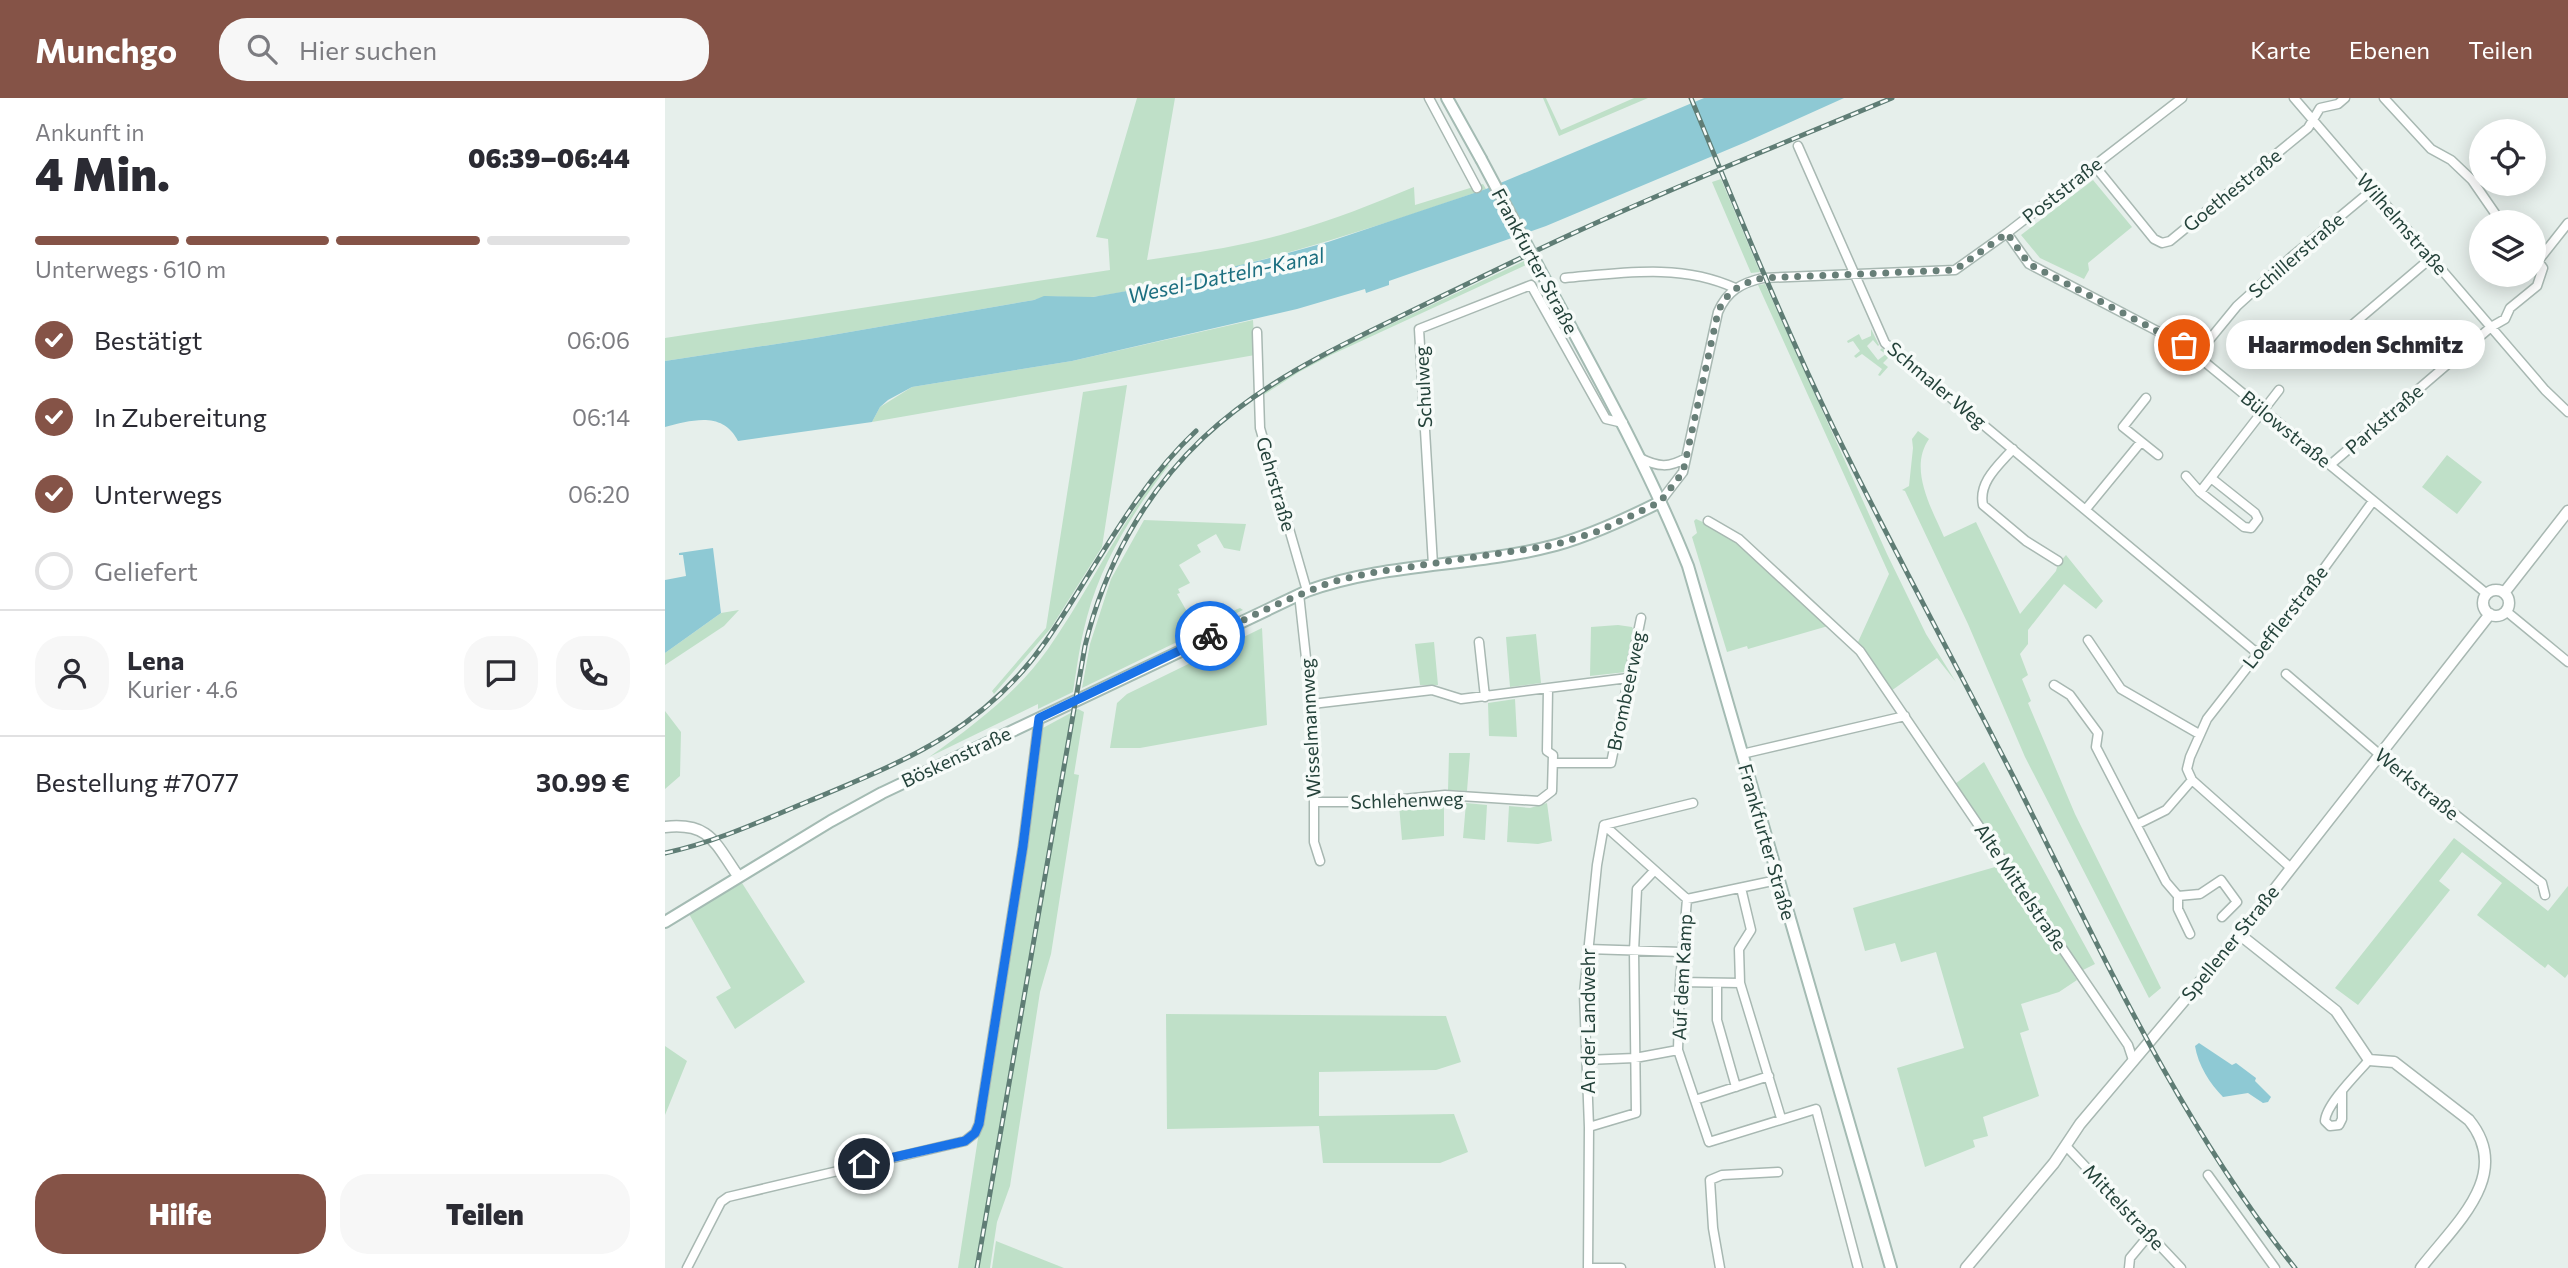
<!DOCTYPE html>
<html lang="de">
<head>
<meta charset="utf-8">
<style>
  :root { --surface:#fff; --page:#f7f7f7; --text:#2b2b33; --muted:#7c7c81; --line:#e1e1e2; --accent:#855347 }
  body { margin:0; font-family:Commissioner,sans-serif; background:var(--page); color:var(--text); height:100vh; display:flex; flex-direction:column; font-size:26px; white-space:nowrap }
  * { box-sizing:border-box; margin:0 }
  p { font-size:23px; color:var(--muted) }
  .icon { flex:none; width:38px; height:38px; fill:none; stroke:currentColor; stroke-width:2; stroke-linecap:round; stroke-linejoin:round }
  .map { position:relative; flex:1; overflow:hidden }
  .details { display:flex; flex-direction:column; background:var(--surface); width:665px }
  .details>* { flex:none }
  .tools { position:absolute; left:1804px; top:21px; display:grid; gap:14px }
  .tools a { display:grid; place-items:center; width:77px; height:77px; border-radius:50%; background:var(--surface); box-shadow:0 4px 18px #0003; font-size:35px }
  .pin { position:absolute; display:grid; place-items:center; width:60px; height:60px; color:#fff; margin:-30px; border:4px solid #fff; border-radius:50%; box-shadow:0 2px 7px #0007 }
  .courier { position:absolute; display:grid; place-items:center; width:70px; height:70px; margin:-35px; border:5px solid #1a73e8; border-radius:50%; background:#fff; color:#222; box-shadow:0 2px 9px #0007 }
  .bubble { position:absolute; height:49px; border-radius:24px; background:var(--surface); box-shadow:0 4px 18px #0003; font-size:23px; font-weight:800; line-height:49px; text-align:center }
  .head em { font-style:normal; font-weight:800 }
  .head div { display:flex; flex-direction:column-reverse }
  .head { display:flex; align-items:center; justify-content:space-between; height:119px; padding:0 35px }
  h1 { font-size:46px; font-weight:800; line-height:52px }
  .bar { display:grid; grid-template-columns:repeat(4,1fr); gap:10px 7px; align-content:center; height:84px; padding:0 35px }
  .bar i { height:9px; border-radius:5px; background:var(--line) }
  .bar .selected { background:var(--accent) }
  .bar p { grid-column:span 4 }
  .line { display:flex; align-items:center; gap:18px; padding:0 35px; border-top:2px solid var(--line) }
  .line div { flex:1 }
  .round { display:grid; place-items:center; flex:none; width:74px; height:74px; border-radius:28px; background:var(--page) }
  ol { padding:0 35px; list-style:none }
  li { display:flex; align-items:center; gap:21px; height:77px }
  li p { margin-inline-start:auto }
  li .icon { padding:7px; border-radius:50%; background:var(--accent); color:#fff; stroke-width:4 }
  li:last-child { color:var(--muted) }
  li i { width:38px; height:38px; border:4px solid var(--line); border-radius:50% }
  .button { display:flex; gap:14px; margin-top:auto; padding:14px 35px }
  .button a { flex:1; height:80px; border-radius:28px; background:var(--accent); color:#fff; font-size:28px; font-weight:800; line-height:80px; text-align:center }
  .button a+a { background:var(--page); color:var(--text) }
  header { display:flex; align-items:center; gap:42px; box-sizing:border-box; height:98px; padding:0 35px; background:var(--accent); color:#fff }
  header strong { font-size:33px }
  nav { display:flex; gap:38px; margin-inline-start:auto; font-size:24px }
  .search { width:490px; height:63px; background:var(--page); display:flex; align-items:center; gap:18px; box-sizing:border-box; padding:0 24px; border-radius:28px; color:var(--muted); font-size:26px }
  main { display:flex; flex:1; min-height:0 }
  .map>svg:first-child { display:block }
</style>
</head>
<body>
<header>
<strong>Munchgo</strong>
<div class="search"><svg class="icon" aria-label="search" viewBox="0 0 24 24"><circle cx="10" cy="10" r="6"/><path d="M15 15l6 6"/></svg>Hier suchen</div>
<nav><a>Karte</a><a>Ebenen</a><a>Teilen</a></nav>
</header>
<main>
<section class="details">
<div class="head"><div><h1>4 Min.</h1><p>Ankunft in</p></div><em>06:39–06:44</em></div>
<div class="bar"><i class="selected"></i><i class="selected"></i><i class="selected"></i><i></i><p>Unterwegs · 610 m</p></div>
<ol>
<li><svg class="icon" aria-label="check" viewBox="0 0 24 24"><path d="M5 12l5 5 9-10"/></svg>Bestätigt<p>06:06</p></li>
<li><svg class="icon" aria-label="check" viewBox="0 0 24 24"><path d="M5 12l5 5 9-10"/></svg>In Zubereitung<p>06:14</p></li>
<li><svg class="icon" aria-label="check" viewBox="0 0 24 24"><path d="M5 12l5 5 9-10"/></svg>Unterwegs<p>06:20</p></li>
<li><i></i>Geliefert</li>
</ol>
<div class="line" style="height:126px"><a class="round"><svg class="icon" aria-label="person" viewBox="0 0 24 24"><circle cx="12" cy="8" r="4"/><path d="M4 21q1-7 8-7t8 7"/></svg></a><div><b>Lena</b><p>Kurier · 4.6</p></div><a class="round"><svg class="icon" aria-label="chat" viewBox="0 0 24 24"><path d="M4 5h16v11H9l-5 4z"/></svg></a><a class="round"><svg class="icon" aria-label="phone" viewBox="0 0 24 24"><path d="M5 4h4l2 5-3 2q2 4 5 5l2-3 5 2v4C11 20 4 13 5 4z"/></svg></a></div>
<div class="line" style="height:91px"><div>Bestellung #7077</div><b>30.99 €</b></div>
<div class="button"><a>Hilfe</a><a>Teilen</a></div>
</section>
<div class="map">
<svg width="1903" height="1170" viewBox="0 0 1903 1170">
  <rect width="100%" height="100%" fill="#e6efeb"/>
  <path fill="#bfe0c8" d="M472 0H510L482 162C530 155 579 148 626 134 668 122 708 106 749 89L750 107 818 86 821 91C717 127 613 161 505 184 479 189 453 196 427 199 407 201 388 195 369 202L150 240 0 263V240L445 172 443 141 431 139Z
    M878 0H881L896 32 969 0H983L894 38Z
    M1056 81 1095 174 1086 175 1047 84Z
    M1428 82 1467 129 1423 165 1424 172 1419 181 1375 160 1356 137Z
    M859 163 861 167 666 257 634 274 597 298 603 290 669 253Z
    M1100 186 1222 456 1261 536 1291 584 1272 560 1226 593 1193 544 1224 476 1093 187Z
    M588 222 590 257 207 324 215 309 247 289 407 263Z
    M1206 231 1214 247 1213 248 1208 242 1202 248 1213 262 1221 256 1215 252 1217 250 1229 261 1224 259 1218 265 1223 269 1215 278 1213 277 1217 271 1197 256 1191 260 1189 258 1195 253 1188 243 1183 245 1182 243 1194 236 1197 242 1206 238Z
    M462 287 437 449 386 530 329 596 327 593 381 530 418 294Z
    M1253 333 1264 341C1243 371 1267 411 1279 439L1311 424 1355 516 1391 473 1393 466 1401 457 1438 503 1431 511 1399 486 1363 532V546L1355 556 1363 577 1357 581 1366 603 1363 605 1410 716 1496 890 1484 900 1360 659 1303 526 1240 393 1237 392 1244 388 1248 350 1247 341Z
    M1782 357 1817 384 1792 416 1757 389Z
    M502 366 504 367C469 412 436 465 422 519 415 544 412 569 408 594L373 611V606L264 659C308 628 351 596 383 551 425 491 455 424 502 366Z
    M1031 421 1063 435 1163 528 1083 551 1082 548 1062 554 1027 439 1032 435 1029 423Z
    M479 422 581 426 575 453 559 450 551 436 532 447 536 454 514 467 525 485 513 491 515 495 512 496 529 526 533 528 575 510 578 512 417 590 425 546 446 481Z
    M74 512 59 528 0 567V555L56 515Z
    M953 527 967 529 970 534 961 574 925 578 926 529Z
    M597 530 602 627 475 650H445L452 605 462 596Z
    M871 536 876 585 845 589 841 539Z
    M769 544 773 587H755L750 546Z
    M850 601 852 639 824 638 823 605Z
    M413 611 419 614 409 676 414 677 386 856 375 894 345 1088 332 1124 325 1170H293L376 631Z
    M0 613 16 634 15 678 0 691Z
    M784 655H805L802 693 783 692Z
    M1319 664 1430 866 1416 873 1290 686Z
    M779 704V738L737 742 734 707Z
    M801 705 822 707 820 742 798 740Z
    M882 705 887 743 873 746 842 744 844 708 865 710Z
    M1789 740 1883 813 1903 788V876L1900 880 1883 866 1880 870 1812 817 1837 785 1797 754 1774 783 1785 792 1693 907 1670 890Z
    M1337 767 1412 882 1394 894 1356 906 1364 932 1355 935 1374 998 1318 1019 1323 1038 1308 1042 1310 1049 1260 1069 1232 970 1299 950 1271 854 1236 864 1230 845 1200 853 1188 810Z
    M77 785 140 884 70 931 51 899 66 890 24 816Z
    M501 916 781 918 796 964 771 972 654 974V1018L789 1016 803 1054 775 1065H658L654 1028 502 1031Z
    M0 948 22 963 0 1017Z
    M331 1143 399 1170H327Z"/>
  <path fill="#8ec9d4" d="M1039 0H1179L1081 44 881 128 724 183V187L701 195 700 191 632 211 407 263 247 289 223 302 215 309 207 324 73 343C58 313 27 322 0 329V263L150 240 369 202 379 198 428 199 473 191 601 161 663 144 821 91Z
    M48 450 56 515 0 555V482L21 478 18 457H14V455Z
    M1534 945 1567 967 1571 965 1591 980 1590 983 1606 999 1603 1004 1598 1005 1583 995 1558 999C1545 986 1533 967 1530 948Z"/>
  <g fill="none" stroke-linecap="round" stroke-linejoin="round">
    <defs>
      <path id="minor" d="M764 0 812 90
        M1629 0 1880 292 1903 314
        M1719 0 1766 51 1786 62 1807 82 1836 124
        M1133 48 1220 245 1592 555
        M1429 67 1489 141 1497 145 1505 143 1643 30 1655 10 1673 6 1680 0
        M1342 135 1364 166 1519 247 1822 496
        M900 180C956 175 1016 165 1070 190
        M592 234 595 330 642 493
        M1531 258 1572 208 1624 161 1707 92
        M1647 261 1766 160
        M1481 300 1458 329 1493 357
        M1348 351C1334 367 1313 384 1318 407L1361 443 1393 463
        M975 360C993 369 1004 370 1021 360
        M1665 367 1826 229 1840 221 1845 210 1872 188 1878 170 1873 163 1903 125
        M1521 378 1535 394
        M1546 380 1590 415 1593 421 1586 430 1579 429 1535 394 1614 292
        M995 404 1018 374 1053 214C1062 193 1076 185 1098 180L1290 172 1342 135 1517 0
        M1421 411 1476 344
        M1043 423 1074 441 1195 553 1463 947 1468 962
        M768 467 754 231 866 187 941 321 958 325
        M634 496 649 633V744L655 763
        M1841 513 1903 564
        M1423 542 1456 591 1534 636
        M814 544 820 599
        M1621 576 1714 656 1877 785 1880 797
        M1389 587 1405 597 1433 635 1431 649 1501 784 1513 798V811L1525 836
        M647 606 767 592 796 601 963 580
        M1077 656 1240 618
        M888 665H946L976 520
        M650 704H707L780 697 874 703 887 693 888 657 882 653 883 591
        M1473 726 1501 712 1527 682
        M939 727 1022 801
        M1626 770 1527 682 1522 671 1525 659 1542 621 1652 480 1708 403
        M1112 782 1022 801 1015 884 1013 952 1044 1044 1151 1011 1193 1170
        M1513 798 1535 796 1556 782 1572 804 1557 819
        M922 851 1017 854
        M1015 884 1075 885 1116 1020
        M1052 885V922L1071 989
        M1075 885 1074 851 1086 832 1076 790
        M921 962 970 960 1013 952
        M1677 994V1021L1674 1027 1665 1028 1660 1023C1661 1006 1693 975 1704 962
        M1030 1002 1104 978
        M924 1029 971 1015 969 853 972 791 989 773
        M1401 1048 1516 1170
        M1543 1077 1610 1170
        M22 1170 56 1104 63 1099 300 1043 310 1035 314 1026 358 748 374 620
        M923 1170 924 1029 919 895 932 767 939 727 1028 705
        M923 1170H956
        M1055 1170 1048 1130 1045 1082 1057 1077 1113 1074
        M1464 1170 1465 1160 1485 1136"/>
      <path id="tertiary" d="M1818 505a13 13 0 1 1 26 0a13 13 0 1 1-26 0Z
        M1839 495 1903 413
        M0 729C45 724 50 745 73 778
        M1574 836 1671 913 1704 962 1729 964 1804 1022C1849 1077 1789 1127 1756 1170
        M1301 1170 1389 1065 1415 1026 1566 847 1825 516"/>
      <path id="secondary" d="M782 0 816 61
        M882 185C932 278 984 370 1023 468L1226 1170
        M0 824 166 723 217 695 642 493C722 464 809 469 891 447 927 437 961 421 995 404"/>
    </defs>
    <use href="#minor" stroke="#a8b8b2" stroke-width="11"/>
    <use href="#tertiary" stroke="#a8b8b2" stroke-width="13"/>
    <use href="#secondary" stroke="#a4bbb3" stroke-width="14"/>
    <use href="#minor" stroke="#fff" stroke-width="8"/>
    <use href="#tertiary" stroke="#fff" stroke-width="10"/>
    <use href="#secondary" stroke="#fff" stroke-width="10"/>
    <defs>
      <path id="rail" d="M1026 0C1071 110 1116 221 1168 329 1226 448 1290 564 1350 682 1434 849 1513 1023 1630 1170
        M0 755C51 744 96 723 144 703 240 663 319 632 381 543 430 472 468 392 531 333
        M312 1170 420 548C439 469 479 396 538 340 606 276 690 241 773 200 819 178 865 155 911 134 1015 86 1122 44 1227 0"/>
    </defs>
    <use href="#rail" stroke="#5f7d75" stroke-width="5"/>
    <use href="#rail" stroke="#f7fbf9" stroke-width="2.5" stroke-dasharray="8" stroke-linecap="butt"/>
    <defs>
      <path id="secondary-bridge" d="M816 61 882 185"/>
    </defs>
    <use href="#secondary-bridge" stroke="#a4bbb3" stroke-width="14" stroke-linecap="butt"/>
    <use href="#secondary-bridge" stroke="#fff" stroke-width="10"/>
  </g>
  <g fill="none" stroke-linecap="round" stroke-linejoin="round">
    <path stroke="#687f78" stroke-width="7" stroke-dasharray="0 12.6" d="M545 538 610 507 666 484 705 475 889 447 934 433 995 404 1018 374 1053 214C1062 193 1076 185 1098 180L1290 172 1342 135 1364 166 1519 247"/>
    <path stroke="#1a73e8" stroke-width="9" d="M199 1066 300 1043 310 1035 314 1026 358 748 374 620 545 538"/>
  </g>
  <g text-anchor="middle" stroke-width="7" stroke-linejoin="round" paint-order="stroke">
    <g font-size="19" fill="#24423a" stroke="#f7fbf9">
      <text transform="translate(1397 92) rotate(-38)" y="7">Poststraße</text>
      <text transform="translate(1567 92) rotate(-39)" y="7">Goethestraße</text>
      <text transform="translate(1737 126) rotate(49)" y="7">Wilhelmstraße</text>
      <text transform="translate(1631 157) rotate(-41)" y="7">Schillerstraße</text>
      <text transform="translate(870 163) rotate(62)" y="7">Frankfurter Straße</text>
      <text transform="translate(1272 287) rotate(40)" y="7">Schmaler Weg</text>
      <text transform="translate(758 289) rotate(-93)" y="7">Schulweg</text>
      <text transform="translate(1719 321) rotate(-41)" y="7">Parkstraße</text>
      <text transform="translate(1621 331) rotate(39)" y="7">Bülowstraße</text>
      <text transform="translate(611 386) rotate(74)" y="7">Gehrstraße</text>
      <text transform="translate(1620 519) rotate(-52)" y="7">Loefflerstraße</text>
      <text transform="translate(961 593) rotate(-78)" y="7">Brombeerweg</text>
      <text transform="translate(645 630) rotate(-93)" y="7">Wisselmannweg</text>
      <text transform="translate(291 659) rotate(-25)" y="7">Böskenstraße</text>
      <text transform="translate(1752 686) rotate(39)" y="7">Werkstraße</text>
      <text transform="translate(742 702) rotate(-2)" y="7">Schlehenweg</text>
      <text transform="translate(1102 744) rotate(74)" y="7">Frankfurter Straße</text>
      <text transform="translate(1356 789) rotate(56)" y="7">Alte Mittelstraße</text>
      <text transform="translate(1565 845) rotate(-51)" y="7">Spellener Straße</text>
      <text transform="translate(1017 879) rotate(-87)" y="7">Auf dem Kamp</text>
      <text transform="translate(923 923) rotate(-90)" y="7">An der Landwehr</text>
      <text transform="translate(1459 1109) rotate(47)" y="7">Mittelstraße</text>
    </g>
    <g font-size="21" font-style="italic" fill="#1c6f80" stroke="#f7fbf9">
      <text transform="translate(561 178) rotate(-12)" y="7">Wesel-Datteln-Kanal</text>
    </g>
  </g>
</svg>
<div class="tools">
<a><svg class="icon" aria-label="locate" viewBox="0 0 24 24"><circle cx="12" cy="12" r="6"/><path d="M12 2v4M12 18v4M2 12h4M18 12h4"/></svg></a>
<a><svg class="icon" aria-label="layers" viewBox="0 0 24 24"><path d="M12 4l9 5-9 5-9-5zM3 14l9 5 9-5"/></svg></a>
</div>
<div class="pin" style="left:1519px;top:247px;background:#ea580c"><svg class="icon" aria-label="bag" viewBox="0 0 24 24"><path d="M5 8h14l-1 12H6zM9 8a3 3 0 0 1 6 0"/></svg></div>
<div class="pin" style="left:199px;top:1066px;background:#1f2937"><svg class="icon" aria-label="home" viewBox="0 0 24 24"><path d="M3 11l9-7 9 7M6 9v11h12V9"/></svg></div>
<div class="courier" style="left:545px;top:538px"><svg class="icon" aria-label="bike" viewBox="0 0 24 24"><circle cx="6" cy="16" r="4"/><circle cx="18" cy="16" r="4"/><path d="M6 16l4-8h5l3 8M10 8l3 8H6M13 5h3"/></svg></div>
<div class="bubble" style="left:1561px;top:222px;width:259px">Haarmoden Schmitz</div>
</div>
</main>
</body>
</html>
